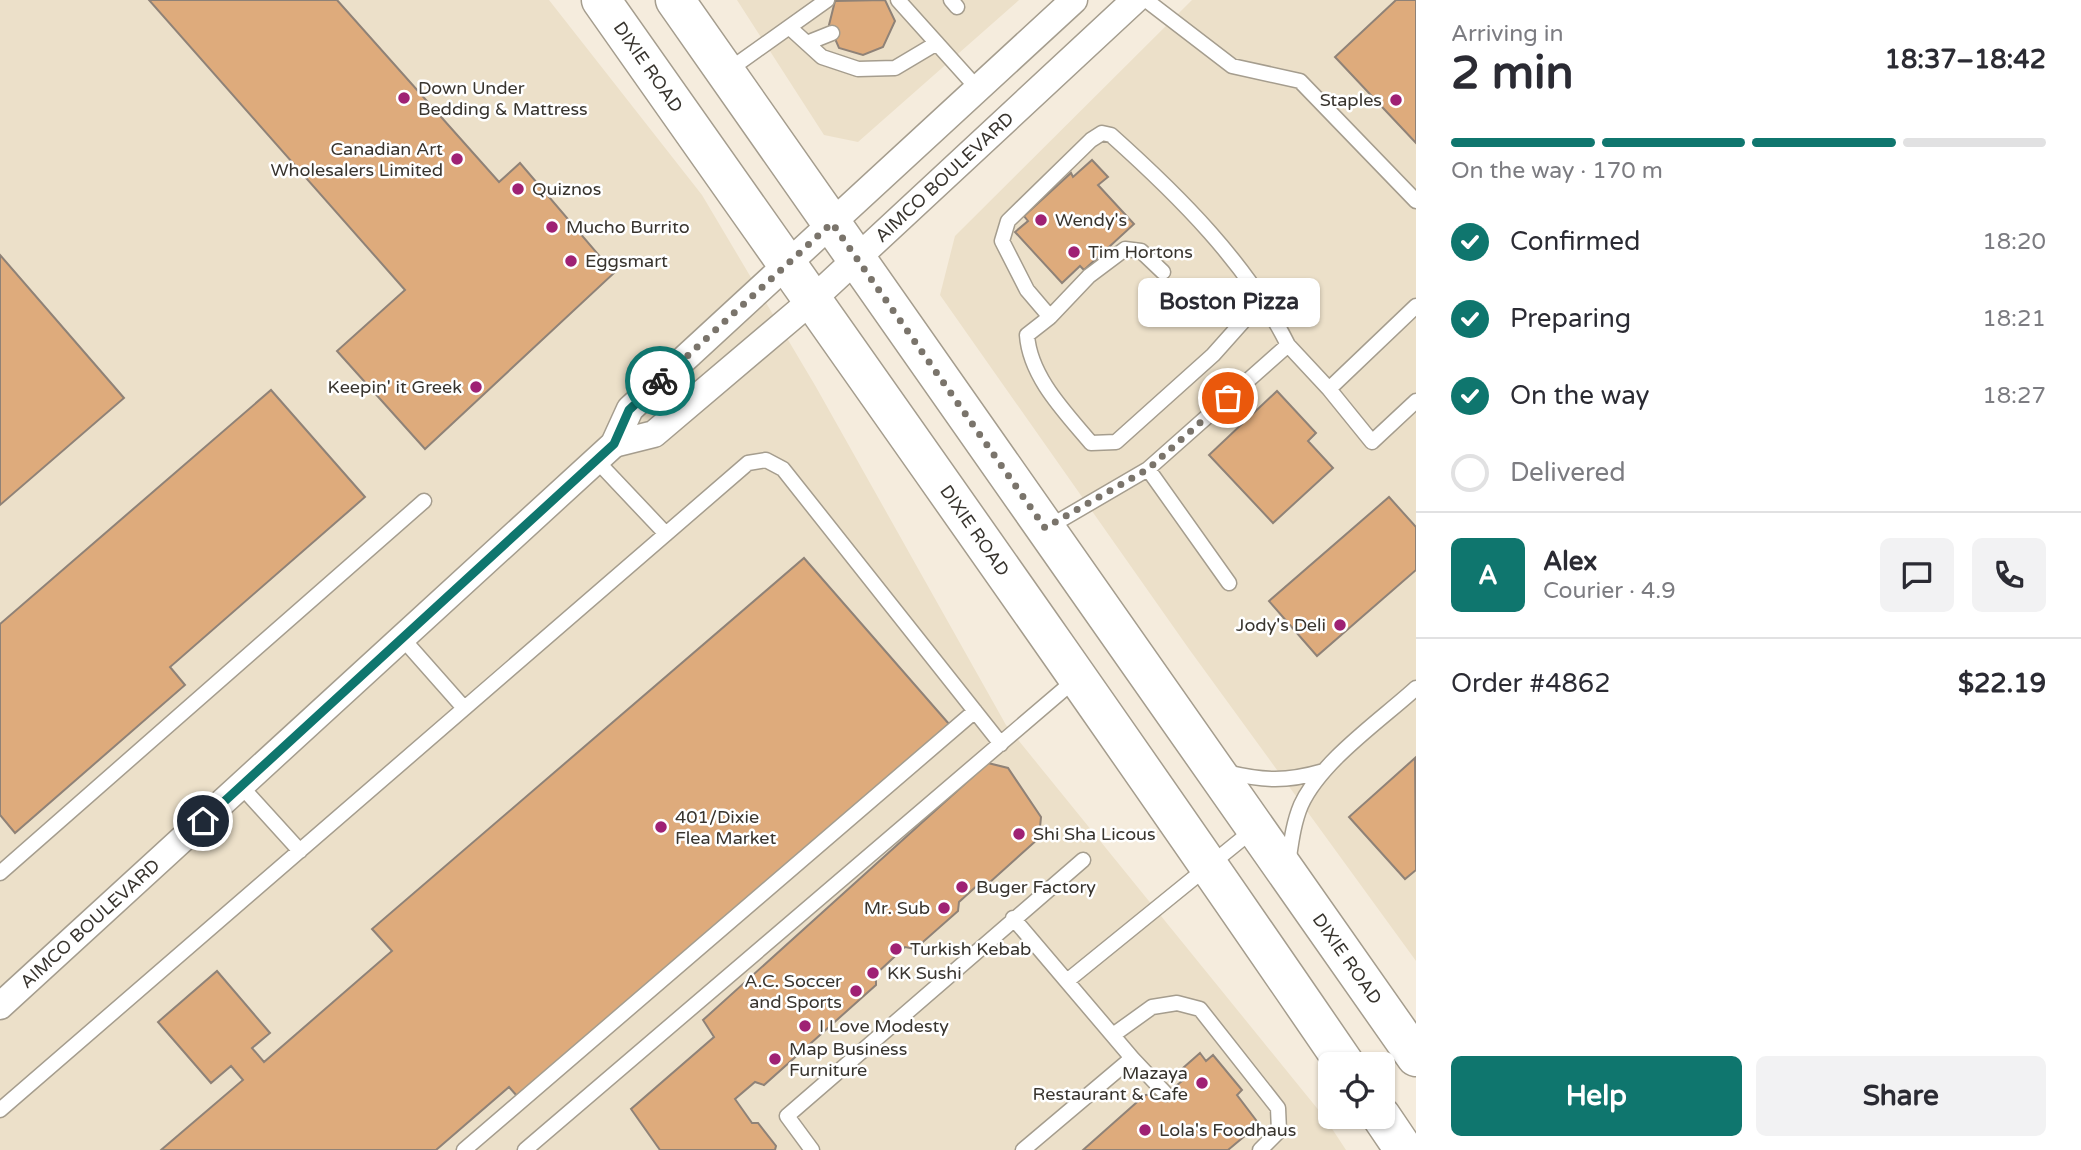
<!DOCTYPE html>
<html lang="en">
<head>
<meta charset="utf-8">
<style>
  :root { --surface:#fff; --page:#f2f2f3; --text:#2b2b33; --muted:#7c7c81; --line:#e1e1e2; --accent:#0f766e }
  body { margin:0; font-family:"Varela Round",sans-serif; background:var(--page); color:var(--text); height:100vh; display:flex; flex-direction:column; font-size:26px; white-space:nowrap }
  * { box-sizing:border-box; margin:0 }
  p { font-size:23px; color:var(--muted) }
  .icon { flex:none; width:38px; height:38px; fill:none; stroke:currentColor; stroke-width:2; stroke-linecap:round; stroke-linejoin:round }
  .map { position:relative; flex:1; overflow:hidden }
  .panel { display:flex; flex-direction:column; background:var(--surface); width:665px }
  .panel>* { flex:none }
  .controls { position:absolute; left:1318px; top:1052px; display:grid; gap:14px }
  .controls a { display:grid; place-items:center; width:77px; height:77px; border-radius:10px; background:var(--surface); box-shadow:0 2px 5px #0004; font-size:35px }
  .pin { position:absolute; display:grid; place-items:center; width:60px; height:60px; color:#fff; margin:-30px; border:4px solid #fff; border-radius:50%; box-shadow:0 2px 7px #0007 }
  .courier { position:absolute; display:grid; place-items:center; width:70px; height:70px; margin:-35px; border:5px solid #0f766e; border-radius:50%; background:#fff; color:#222; box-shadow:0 2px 9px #0007 }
  .bubble { position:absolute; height:49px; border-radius:10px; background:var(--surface); box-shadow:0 2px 5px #0004; font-size:23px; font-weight:700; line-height:49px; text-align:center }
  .overview em { font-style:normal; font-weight:700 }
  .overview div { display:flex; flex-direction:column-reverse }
  .overview { display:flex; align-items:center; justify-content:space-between; height:119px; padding:0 35px }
  h1 { font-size:46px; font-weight:700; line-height:52px }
  .bar { display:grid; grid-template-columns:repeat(4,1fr); gap:10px 7px; align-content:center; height:84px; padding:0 35px }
  .bar i { height:9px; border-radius:5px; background:var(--line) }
  .bar .on { background:var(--accent) }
  .bar p { grid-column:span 4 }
  .line { display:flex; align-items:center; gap:18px; padding:0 35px; border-top:2px solid var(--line) }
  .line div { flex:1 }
  .round { display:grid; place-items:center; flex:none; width:74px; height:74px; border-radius:10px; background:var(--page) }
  ol { padding:0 35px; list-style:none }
  li { display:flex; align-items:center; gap:21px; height:77px }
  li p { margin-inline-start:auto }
  li .icon { padding:7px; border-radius:50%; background:var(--accent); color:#fff; stroke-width:4 }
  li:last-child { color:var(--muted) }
  li i { width:38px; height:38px; border:4px solid var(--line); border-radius:50% }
  .cta { display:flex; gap:14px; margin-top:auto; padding:14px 35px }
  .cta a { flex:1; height:80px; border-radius:10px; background:var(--accent); color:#fff; font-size:28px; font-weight:700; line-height:80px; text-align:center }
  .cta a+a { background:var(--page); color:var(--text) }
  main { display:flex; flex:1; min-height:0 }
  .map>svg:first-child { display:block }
</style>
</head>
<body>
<main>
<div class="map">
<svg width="1416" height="1150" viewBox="0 0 1416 1150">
  <rect width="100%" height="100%" fill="#f5ecdd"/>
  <path fill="#ece0c9" d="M0 0H549L702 195 816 387 1006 725 1325 1118 1346 1150H0Z
    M737 0H1019L858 142 824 135Z
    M1192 0H1416V961L1189 649 940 295 955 236Z"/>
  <path fill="#deab7c" stroke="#8f8277" stroke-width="2" d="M149 0H337L499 182 520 163 614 273 425 449 337 351 405 290Z
    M885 0 895 21 883 47 863 55 839 48 829 25 835 1Z
    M1396 0H1416V143L1335 57Z
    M1092 160 1108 177 1098 185 1134 224 1084 270 1080 266 1062 283 1015 232 1028 221 1024 216 1071 173 1073 177Z
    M0 255 124 398 0 505Z
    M271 390 365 497 170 667 185 685 15 833 0 815V624Z
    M1277 391 1316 433 1308 441 1333 468 1273 523 1209 455Z
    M1389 497 1416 527V570L1317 656 1269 601Z
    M804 558 949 724 517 1096 509 1087 436 1150H161L243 1080 231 1066 211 1083 158 1022 217 971 270 1033 252 1048 264 1062 392 951 372 929Z
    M1415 758 1416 870 1405 879 1349 817Z
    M988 763 1008 768 1041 817 1039 838 989 883 981 882 959 902 958 911 915 949 905 947 876 974V985L764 1085 755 1082 735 1099 752 1123H758L776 1146 775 1150H660L631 1109 714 1037 703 1020Z
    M1200 1053 1206 1061 1213 1055 1242 1090 1237 1095 1259 1124 1228 1150H1083L1145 1095 1166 1094 1182 1081 1175 1075Z"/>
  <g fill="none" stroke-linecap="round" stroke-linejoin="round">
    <defs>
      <path id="service" d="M898 0 978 89
        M951 0 957 7
        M1146 0 1232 66 1300 81 1416 201
        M789 27 822 57 858 69 895 68 937 43
        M807 43 832 33
        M726 72 827 0
        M1163 272 1141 251 1125 249 1089 276 1050 317 1027 290 1002 241 1008 221 1091 140 1102 133 1111 135C1178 195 1248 264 1288 345
        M1050 317 1027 335C1030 377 1065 412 1091 443L1116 442 1213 355 1263 299
        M1329 389 1372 442 1416 401
        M596 460 666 534
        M1148 469 1229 583
        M1047 528 1148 469 1288 345 1329 389 1416 306
        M403 639 464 708
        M1226 772C1264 781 1286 782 1324 771
        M241 786 300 851
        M1288 864C1291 844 1293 824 1301 805 1321 761 1381 720 1416 688
        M0 873 424 501
        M1013 918 1132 1058 1023 1150
        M1067 981 1253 830
        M1113 1035 1152 1007 1177 1003 1200 1009 1278 1108 1279 1131 1260 1150
        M1132 1058 1166 1094
        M0 1110 748 463 766 460 783 469 1001 744
        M464 1150 975 711
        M525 1150 1076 679
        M812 1150 787 1116 1083 860"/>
      <g id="minor">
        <path id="s1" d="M614 444 654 434 811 301 1135 0"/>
        <path id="s2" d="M0 1006 614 444 630 409 1074 0"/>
      </g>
      <g id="secondary">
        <path id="s3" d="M601 0C850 354 1101 707 1345 1064"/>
        <path id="s4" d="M675 0 1416 1057"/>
        <path d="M1381 1116 1404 1150"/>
      </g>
    </defs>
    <use href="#service" stroke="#a59d8e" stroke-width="17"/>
    <use href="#minor" stroke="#a59d8e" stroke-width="29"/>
    <use href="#secondary" stroke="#a59d8e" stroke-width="41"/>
    <use href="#service" stroke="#fff" stroke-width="14"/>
    <use href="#minor" stroke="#fff" stroke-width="26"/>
    <use href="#secondary" stroke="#fff" stroke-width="38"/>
  </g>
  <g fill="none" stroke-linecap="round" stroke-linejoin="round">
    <path stroke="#7a746b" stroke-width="7" stroke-dasharray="0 12.6" d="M660 381 832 223 1045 528 1148 469 1228 398"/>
    <path stroke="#0f766e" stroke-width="9" d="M203 821 614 444 629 410 660 381"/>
  </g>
  <g fill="#9f2174" stroke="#fff" stroke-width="2.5">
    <circle cx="404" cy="98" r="7"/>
    <circle cx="1396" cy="100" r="7"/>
    <circle cx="457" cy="159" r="7"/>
    <circle cx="518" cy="189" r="7"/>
    <circle cx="1041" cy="220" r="7"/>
    <circle cx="552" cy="227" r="7"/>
    <circle cx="1074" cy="252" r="7"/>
    <circle cx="571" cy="261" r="7"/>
    <circle cx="476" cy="387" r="7"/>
    <circle cx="1340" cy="625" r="7"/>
    <circle cx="661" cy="827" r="7"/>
    <circle cx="1019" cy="834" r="7"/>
    <circle cx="962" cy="887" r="7"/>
    <circle cx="944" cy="908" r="7"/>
    <circle cx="896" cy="949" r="7"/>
    <circle cx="873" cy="973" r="7"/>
    <circle cx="856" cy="991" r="7"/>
    <circle cx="805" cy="1026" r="7"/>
    <circle cx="775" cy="1059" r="7"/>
    <circle cx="1202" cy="1083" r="7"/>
    <circle cx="1145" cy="1130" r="7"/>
  </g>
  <g text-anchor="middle" stroke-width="5" stroke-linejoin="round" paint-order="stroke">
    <g font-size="18" fill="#38342e" stroke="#fff">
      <text dy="6" stroke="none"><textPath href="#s3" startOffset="82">DIXIE ROAD</textPath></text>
      <text dy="6" stroke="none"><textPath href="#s1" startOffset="429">AIMCO BOULEVARD</textPath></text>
      <text dy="6" stroke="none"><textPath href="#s3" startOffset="649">DIXIE ROAD</textPath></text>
      <text dy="6" stroke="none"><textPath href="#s2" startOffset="122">AIMCO BOULEVARD</textPath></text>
      <text dy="6" stroke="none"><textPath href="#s4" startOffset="1171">DIXIE ROAD</textPath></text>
    </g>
    <g font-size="18" fill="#38342e" stroke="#fff" text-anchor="start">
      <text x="418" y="94">Down Under<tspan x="418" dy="21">Bedding &amp; Mattress</tspan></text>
      <text x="1382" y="106" text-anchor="end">Staples</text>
      <text x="443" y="155" text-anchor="end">Canadian Art<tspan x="443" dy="21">Wholesalers Limited</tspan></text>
      <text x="532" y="195">Quiznos</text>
      <text x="1055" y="226">Wendy's</text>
      <text x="566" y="233">Mucho Burrito</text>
      <text x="1088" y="258">Tim Hortons</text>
      <text x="585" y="267">Eggsmart</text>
      <text x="462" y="393" text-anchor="end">Keepin' it Greek</text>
      <text x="1326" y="631" text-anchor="end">Jody's Deli</text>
      <text x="675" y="823">401/Dixie<tspan x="675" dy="21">Flea Market</tspan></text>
      <text x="1033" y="840">Shi Sha Licous</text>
      <text x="976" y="893">Buger Factory</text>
      <text x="930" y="914" text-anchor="end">Mr. Sub</text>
      <text x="910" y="955">Turkish Kebab</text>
      <text x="887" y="979">KK Sushi</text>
      <text x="842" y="987" text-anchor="end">A.C. Soccer<tspan x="842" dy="21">and Sports</tspan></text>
      <text x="819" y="1032">I Love Modesty</text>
      <text x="789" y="1055">Map Business<tspan x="789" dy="21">Furniture</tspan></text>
      <text x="1188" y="1079" text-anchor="end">Mazaya<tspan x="1188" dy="21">Restaurant &amp; Cafe</tspan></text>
      <text x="1159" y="1136">Lola's Foodhaus</text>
    </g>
  </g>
</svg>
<div class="controls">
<a><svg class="icon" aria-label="locate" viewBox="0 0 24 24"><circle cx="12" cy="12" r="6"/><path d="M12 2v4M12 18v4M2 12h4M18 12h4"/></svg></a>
</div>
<div class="pin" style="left:1228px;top:398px;background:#ea580c"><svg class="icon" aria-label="bag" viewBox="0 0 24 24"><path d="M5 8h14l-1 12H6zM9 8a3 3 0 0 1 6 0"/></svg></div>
<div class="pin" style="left:203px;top:821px;background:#1f2937"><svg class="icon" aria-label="home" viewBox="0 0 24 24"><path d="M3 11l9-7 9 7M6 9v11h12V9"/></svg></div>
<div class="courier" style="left:660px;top:381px"><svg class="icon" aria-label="bike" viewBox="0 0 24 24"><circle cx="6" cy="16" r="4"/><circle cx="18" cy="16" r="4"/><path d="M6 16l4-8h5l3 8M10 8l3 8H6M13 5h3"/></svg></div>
<div class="bubble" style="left:1138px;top:278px;width:182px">Boston Pizza</div>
</div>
<section class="panel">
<div class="overview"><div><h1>2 min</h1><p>Arriving in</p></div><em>18:37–18:42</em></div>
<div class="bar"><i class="on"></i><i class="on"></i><i class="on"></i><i></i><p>On the way · 170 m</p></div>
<ol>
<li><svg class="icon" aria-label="check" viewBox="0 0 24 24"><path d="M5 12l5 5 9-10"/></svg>Confirmed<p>18:20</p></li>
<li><svg class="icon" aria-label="check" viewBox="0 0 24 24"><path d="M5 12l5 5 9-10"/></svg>Preparing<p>18:21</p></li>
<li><svg class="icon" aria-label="check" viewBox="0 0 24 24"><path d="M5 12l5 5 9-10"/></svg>On the way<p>18:27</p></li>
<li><i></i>Delivered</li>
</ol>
<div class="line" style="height:126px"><b class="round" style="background:var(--accent);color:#fff">A</b><div><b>Alex</b><p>Courier · 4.9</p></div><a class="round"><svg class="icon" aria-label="chat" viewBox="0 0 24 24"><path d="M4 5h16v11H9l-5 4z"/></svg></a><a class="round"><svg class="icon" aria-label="phone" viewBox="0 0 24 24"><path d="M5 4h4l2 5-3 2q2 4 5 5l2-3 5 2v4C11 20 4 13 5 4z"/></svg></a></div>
<div class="line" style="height:91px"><div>Order #4862</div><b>$22.19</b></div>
<div class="cta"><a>Help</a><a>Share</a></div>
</section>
</main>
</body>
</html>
